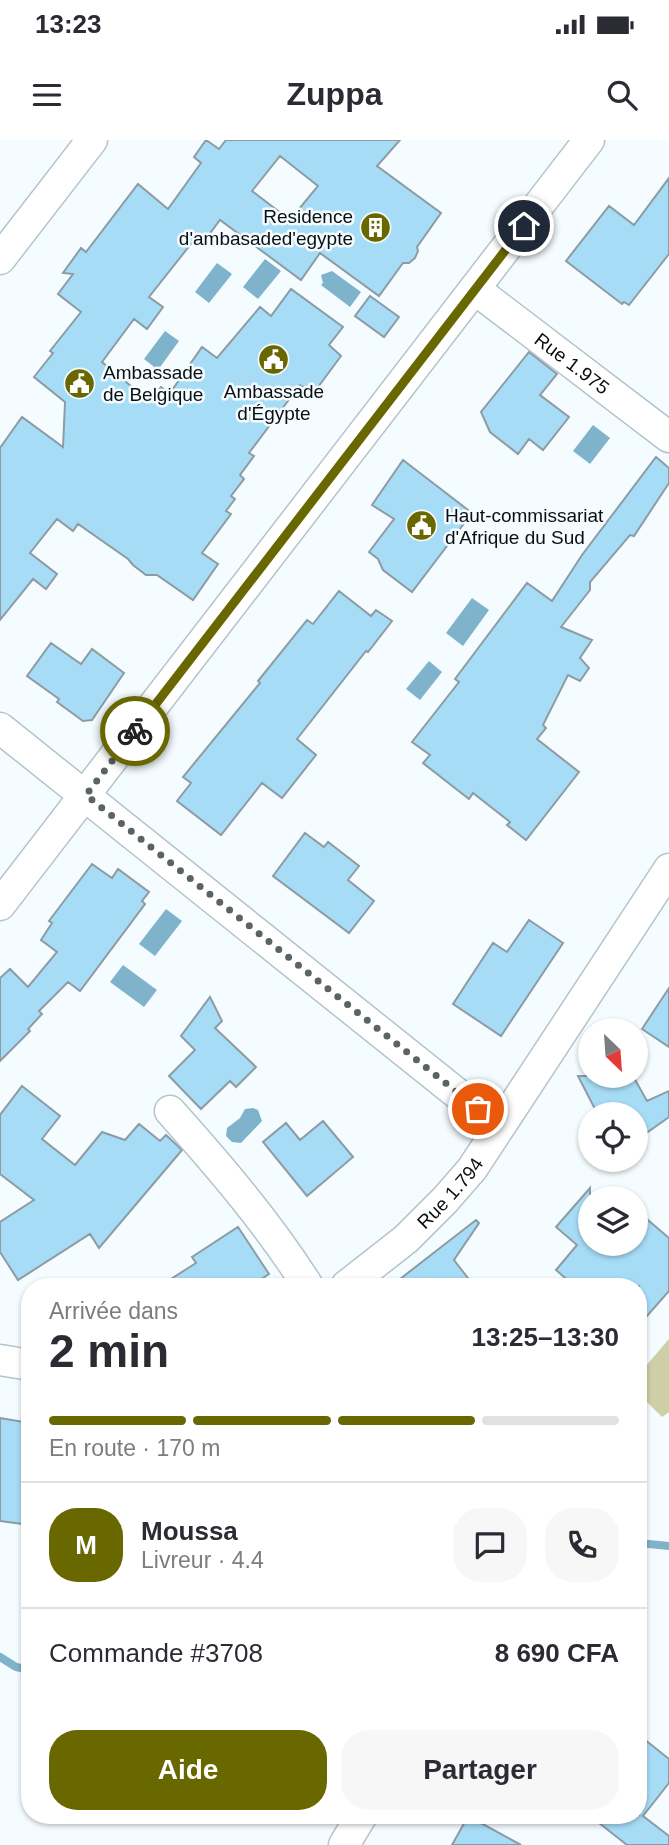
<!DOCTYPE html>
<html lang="fr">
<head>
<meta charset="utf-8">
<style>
  :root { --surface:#fff; --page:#f7f7f7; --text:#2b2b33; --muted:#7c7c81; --line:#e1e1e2; --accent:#696700 }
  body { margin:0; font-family:Helvetica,sans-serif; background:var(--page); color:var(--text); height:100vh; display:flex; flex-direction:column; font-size:26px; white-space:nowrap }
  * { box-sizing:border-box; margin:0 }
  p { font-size:23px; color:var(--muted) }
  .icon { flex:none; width:38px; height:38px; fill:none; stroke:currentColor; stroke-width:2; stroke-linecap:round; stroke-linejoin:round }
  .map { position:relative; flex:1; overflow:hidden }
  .side { position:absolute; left:21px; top:1138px; width:626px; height:546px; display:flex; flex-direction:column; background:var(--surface); border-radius:28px; box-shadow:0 2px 5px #0004 }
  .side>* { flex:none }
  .needle { width:46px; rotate:155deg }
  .fabs { position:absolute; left:578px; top:878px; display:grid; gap:14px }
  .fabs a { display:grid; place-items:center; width:70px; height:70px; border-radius:50%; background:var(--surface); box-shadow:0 2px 5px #0004; font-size:35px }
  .pin { position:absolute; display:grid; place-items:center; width:60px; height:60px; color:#fff; margin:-30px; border:4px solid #fff; border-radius:50%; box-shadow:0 2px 7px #0007 }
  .courier { position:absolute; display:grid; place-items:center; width:70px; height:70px; margin:-35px; border:5px solid #696700; border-radius:50%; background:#fff; color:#222; box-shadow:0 2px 9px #0007 }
  .headline em { font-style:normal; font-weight:800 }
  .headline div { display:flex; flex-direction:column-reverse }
  .headline { display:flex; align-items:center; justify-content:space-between; height:119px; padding:0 28px }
  h1 { font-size:46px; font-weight:800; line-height:52px }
  .bar { display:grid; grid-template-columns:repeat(4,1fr); gap:10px 7px; align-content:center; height:84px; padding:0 28px }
  .bar i { height:9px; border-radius:5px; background:var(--line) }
  .bar .selected { background:var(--accent) }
  .bar p { grid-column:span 4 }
  .line { display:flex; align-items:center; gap:18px; padding:0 28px; border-top:2px solid var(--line) }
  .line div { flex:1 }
  .round { display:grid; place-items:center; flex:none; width:74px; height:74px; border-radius:28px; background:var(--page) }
  .cta { display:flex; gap:14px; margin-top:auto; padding:14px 28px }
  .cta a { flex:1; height:80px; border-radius:28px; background:var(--accent); color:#fff; font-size:28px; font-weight:800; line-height:80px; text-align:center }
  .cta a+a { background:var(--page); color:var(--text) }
  .status { display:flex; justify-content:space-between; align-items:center; height:49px; padding:0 35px; background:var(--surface); direction:ltr }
  .status svg { height:19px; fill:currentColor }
  header { display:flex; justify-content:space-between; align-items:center; height:91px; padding:0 28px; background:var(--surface); font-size:32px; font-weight:800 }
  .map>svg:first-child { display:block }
</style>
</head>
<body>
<div class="status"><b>13:23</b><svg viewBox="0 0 49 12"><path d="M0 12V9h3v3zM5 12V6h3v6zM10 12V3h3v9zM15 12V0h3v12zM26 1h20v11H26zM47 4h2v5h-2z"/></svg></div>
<header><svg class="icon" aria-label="menu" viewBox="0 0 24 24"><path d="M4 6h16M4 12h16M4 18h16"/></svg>Zuppa<svg class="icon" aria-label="search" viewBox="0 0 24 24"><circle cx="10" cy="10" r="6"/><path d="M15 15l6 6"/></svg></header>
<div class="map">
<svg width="669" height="1705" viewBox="0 0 669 1705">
  <rect width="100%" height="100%" fill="#f5fcff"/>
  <path fill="#cecea7" d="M669 1199V1272L662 1277 639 1254V1234Z"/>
  <path fill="#7fb3cb" d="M265 119 281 131 258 159 243 147Z
    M217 123 232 134 209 163 195 152Z
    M332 131 361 152 350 167 321 145 323 143 321 135Z
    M165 191 179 201 158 230 144 219Z
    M593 285 610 298 590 324 573 311Z
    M472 458 489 470 463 506 446 493Z
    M429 521 442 532 420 560 406 549Z
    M166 769 182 781 155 816 139 804Z
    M123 825 157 850 144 867 110 842Z
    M253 968 258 970 262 981 241 1003 232 1002 226 996 227 988 240 978 245 969Z"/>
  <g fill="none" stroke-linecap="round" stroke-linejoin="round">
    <path stroke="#7fb3cb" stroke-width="8" d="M639 1403 669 1406
      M0 1517 16 1527 30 1530"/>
  </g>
  <path fill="#a7dcf6" stroke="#8d9ca4" stroke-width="2" fill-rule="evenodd" d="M206 0 219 9 226 0H400L377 26 441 73 417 107 418 111 415 118 409 123H403L379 156 320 113 301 140 220 80 205 100 198 95 149 157 163 167 147 189 134 179 102 222 149 261 161 247 170 253 202 207 217 218 260 167 271 176 291 149 343 187 329 205 341 216 313 254 300 245 249 313 254 316 240 335 244 339 231 356 235 359 226 371 231 374 202 413 218 424 193 460 157 435H146L133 425 128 419 78 384 73 391 57 379 30 413 57 434 46 449 33 439 0 480V308L22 277 63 307 65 262 34 237 53 213 50 211 81 172 58 154 73 134 63 133 81 108 86 112 138 44 168 69 201 23 194 17ZM280 16 318 46 290 80 252 51Z
    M669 38V114L629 165 624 162 622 164 566 121 609 66 634 85Z
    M370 156 399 177 384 197 355 176Z
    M529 212 557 234 540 255 569 277 543 310 529 299 518 314 490 292 481 272Z
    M656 317 669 328V343L634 396 630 395 590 442V450L561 487 592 500 580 518 589 528 580 541 568 535 543 585 546 588 537 599 579 632 526 700 507 685 510 682 473 653 469 659 423 623 430 615 412 602 459 542 455 539 527 443 552 461 582 415Z
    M403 320 472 373 412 452 383 430 378 419 369 412 394 379 372 365Z
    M339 451 371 476 376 470 392 481 368 512 366 511 297 599 316 615 282 658 262 643 221 695 177 661 191 643 183 637 260 543 258 541 307 480 313 484Z
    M51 503 81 524 92 509 124 533 92 580 83 581 57 562 59 559 27 536Z
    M305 693 324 707 328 702 359 726 348 740 374 761 349 793 273 736Z
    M92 724 112 738 118 729 149 752 142 761 145 764 80 851 68 842 39 871 42 874 28 889 30 891 0 921V838L10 829 28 847 57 812 41 800 52 783 49 781Z
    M529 780 563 803 501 896 453 864 493 803 507 812Z
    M669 848V907L642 889Z
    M210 857 222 881 215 888 256 927 236 947 230 941 201 969 169 936 195 910 181 896Z
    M578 936H633L647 961 669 951V977L635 1001V975H598Z
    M22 946 60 976 42 999 75 1025 102 992 125 1000 139 984 160 1001 166 995 182 1010 99 1108 90 1094 18 1140 0 1112V1082L34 1060 0 1034V975Z
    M323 981 353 1017 307 1056 263 1002 286 983 300 1000Z
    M590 1048V1104H635V1069L669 1098V1151L639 1185V1146H574L556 1130 577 1105 556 1087Z
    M476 1080 479 1083 454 1120 474 1146H391Z
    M238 1087 269 1134 251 1146H160L196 1123 192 1117Z
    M0 1278 30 1283V1385L0 1381Z
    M639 1595 669 1619V1643L643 1676 669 1696V1705H627L589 1675H639Z
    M468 1676 521 1705H452Z"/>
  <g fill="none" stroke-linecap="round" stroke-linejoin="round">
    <defs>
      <g id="minor">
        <path d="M0 119 92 0"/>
        <path id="s1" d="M476 150 669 297"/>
        <path d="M0 588 499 987"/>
        <path d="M0 765 589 0"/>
        <path d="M170 971C220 1027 268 1083 308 1146"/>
        <path id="s2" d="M346 1146 406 1099 445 1060 472 1029 669 729"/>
        <path d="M0 1220 30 1225"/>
        <path d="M344 1705 362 1675"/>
      </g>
    </defs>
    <use href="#minor" stroke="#b4c4cc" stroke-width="33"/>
    <use href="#minor" stroke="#fff" stroke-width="30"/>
  </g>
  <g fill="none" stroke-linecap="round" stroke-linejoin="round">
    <path stroke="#5c6365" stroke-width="7" stroke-dasharray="0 12.6" d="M135 591 86 655 478 969"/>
    <path stroke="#696700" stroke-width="9" d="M135 591 524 86"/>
  </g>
  <defs>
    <symbol id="building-disc" viewBox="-11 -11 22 22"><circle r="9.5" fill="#696700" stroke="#f5fcff"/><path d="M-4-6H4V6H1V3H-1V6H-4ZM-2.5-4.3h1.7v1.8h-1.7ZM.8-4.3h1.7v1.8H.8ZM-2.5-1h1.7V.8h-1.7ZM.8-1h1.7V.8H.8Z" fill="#fff"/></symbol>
    <symbol id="civic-disc" viewBox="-11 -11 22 22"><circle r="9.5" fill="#696700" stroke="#f5fcff"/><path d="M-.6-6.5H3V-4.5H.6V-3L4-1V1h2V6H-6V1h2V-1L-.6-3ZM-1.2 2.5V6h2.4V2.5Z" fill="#fff"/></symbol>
  </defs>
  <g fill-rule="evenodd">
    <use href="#building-disc" x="358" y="70" width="35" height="35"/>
    <use href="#civic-disc" x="256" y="202" width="35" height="35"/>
    <use href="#civic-disc" x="62" y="226" width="35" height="35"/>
    <use href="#civic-disc" x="404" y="368" width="35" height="35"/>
  </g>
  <g text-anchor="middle" stroke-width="5" stroke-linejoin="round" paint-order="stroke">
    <g font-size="19" fill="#0a1012" stroke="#f5fcff" text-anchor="start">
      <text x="353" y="83" text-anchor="end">Residence<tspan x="353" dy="22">d'ambasaded'egypte</tspan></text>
      <text x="103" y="239">Ambassade<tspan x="103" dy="22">de Belgique</tspan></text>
      <text x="274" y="258" text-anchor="middle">Ambassade<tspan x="274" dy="22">d'Égypte</tspan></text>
      <text x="445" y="382">Haut-commissariat<tspan x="445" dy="22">d'Afrique du Sud</tspan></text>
    </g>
    <g font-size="19" fill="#0a1012" stroke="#f5fcff">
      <text dy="7" stroke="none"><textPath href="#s1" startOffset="121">Rue 1.975</textPath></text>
      <text dy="7" stroke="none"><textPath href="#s2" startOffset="140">Rue 1.794</textPath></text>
    </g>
  </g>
</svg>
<div class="fabs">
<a><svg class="needle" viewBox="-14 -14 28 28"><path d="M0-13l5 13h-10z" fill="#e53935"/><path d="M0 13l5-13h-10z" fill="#7c7c81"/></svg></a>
<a><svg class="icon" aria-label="locate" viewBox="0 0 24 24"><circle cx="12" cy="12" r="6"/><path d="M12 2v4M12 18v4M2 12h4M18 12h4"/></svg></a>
<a><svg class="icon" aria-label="layers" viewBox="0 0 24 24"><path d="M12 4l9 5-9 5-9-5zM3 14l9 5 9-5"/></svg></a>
</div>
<div class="pin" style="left:478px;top:969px;background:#ea580c"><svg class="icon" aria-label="bag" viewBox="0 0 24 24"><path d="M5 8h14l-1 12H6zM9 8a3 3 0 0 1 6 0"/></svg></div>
<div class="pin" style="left:524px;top:86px;background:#1f2937"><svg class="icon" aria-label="home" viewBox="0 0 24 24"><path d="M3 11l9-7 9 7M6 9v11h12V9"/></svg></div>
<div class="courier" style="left:135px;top:591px"><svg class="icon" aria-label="bike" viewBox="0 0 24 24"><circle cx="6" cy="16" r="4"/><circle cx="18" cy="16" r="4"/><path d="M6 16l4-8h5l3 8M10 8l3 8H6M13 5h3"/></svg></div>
<section class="side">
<div class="headline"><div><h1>2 min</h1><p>Arrivée dans</p></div><em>13:25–13:30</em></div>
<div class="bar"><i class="selected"></i><i class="selected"></i><i class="selected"></i><i></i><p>En route · 170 m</p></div>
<div class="line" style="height:126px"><b class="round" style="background:var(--accent);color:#fff">M</b><div><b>Moussa</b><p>Livreur · 4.4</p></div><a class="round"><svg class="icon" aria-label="chat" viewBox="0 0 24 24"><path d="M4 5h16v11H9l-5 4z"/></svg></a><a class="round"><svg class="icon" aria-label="phone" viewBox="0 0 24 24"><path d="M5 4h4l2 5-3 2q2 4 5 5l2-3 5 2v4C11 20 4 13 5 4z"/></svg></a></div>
<div class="line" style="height:91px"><div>Commande #3708</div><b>8 690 CFA</b></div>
<div class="cta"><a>Aide</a><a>Partager</a></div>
</section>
</div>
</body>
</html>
